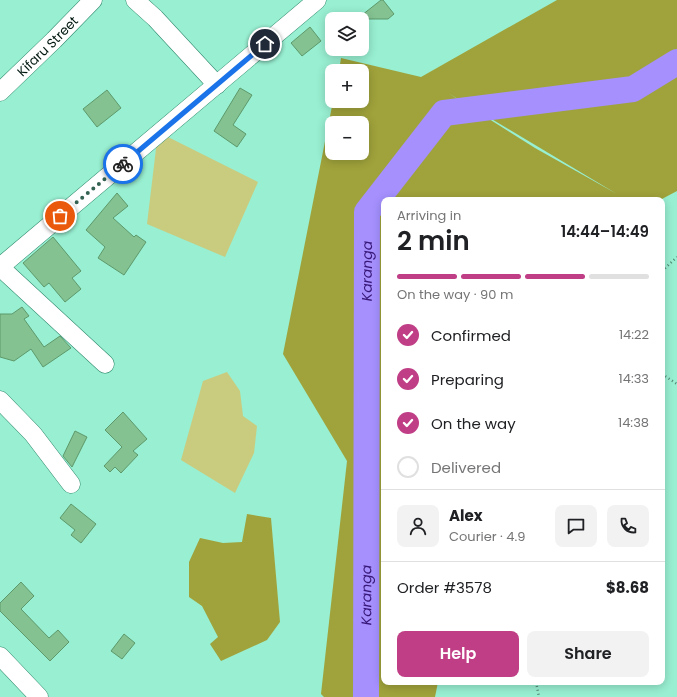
<!DOCTYPE html>
<html lang="en">
<head>
<meta charset="utf-8">
<style>
  :root { --surface:#fff; --page:#f2f2f2; --text:#202124; --muted:#757577; --line:#e0e0e0; --accent:#c03e85 }
  body { margin:0; font-family:Poppins,sans-serif; background:var(--page); color:var(--text); height:100vh; display:flex; flex-direction:column; font-size:15px; white-space:nowrap }
  * { box-sizing:border-box; margin:0 }
  p { font-size:13px; color:var(--muted) }
  .icon { flex:none; width:22px; height:22px; fill:none; stroke:currentColor; stroke-width:2; stroke-linecap:round; stroke-linejoin:round }
  .map { position:relative; flex:1; overflow:hidden }
  .sheet { position:absolute; left:381px; top:197px; width:284px; height:488px; display:flex; flex-direction:column; background:var(--surface); border-radius:8px; box-shadow:0 2px 10px #0003 }
  .sheet>* { flex:none }
  .controls { position:absolute; left:325px; top:12px; display:grid; gap:8px }
  .controls a { display:grid; place-items:center; width:44px; height:44px; border-radius:8px; background:var(--surface); box-shadow:0 2px 10px #0003; font-size:20px }
  .pin { position:absolute; display:grid; place-items:center; width:34px; height:34px; color:#fff; margin:-17px; border:2px solid #fff; border-radius:50%; box-shadow:0 1px 4px #0007 }
  .courier { position:absolute; display:grid; place-items:center; width:40px; height:40px; margin:-20px; border:3px solid #1a73e8; border-radius:50%; background:#fff; color:#222; box-shadow:0 1px 5px #0007 }
  .head em { font-style:normal; font-weight:600 }
  .head div { display:flex; flex-direction:column-reverse }
  .head { display:flex; align-items:center; justify-content:space-between; height:68px; padding:0 16px }
  h1 { font-size:26px; font-weight:600; line-height:30px }
  .bar { display:grid; grid-template-columns:repeat(4,1fr); gap:6px 4px; align-content:center; height:48px; padding:0 16px }
  .bar i { height:5px; border-radius:3px; background:var(--line) }
  .bar .on { background:var(--accent) }
  .bar p { grid-column:span 4 }
  .line { display:flex; align-items:center; gap:10px; padding:0 16px; border-top:1px solid var(--line) }
  .line div { flex:1 }
  .round { display:grid; place-items:center; flex:none; width:42px; height:42px; border-radius:8px; background:var(--page) }
  ol { padding:0 16px; list-style:none }
  li { display:flex; align-items:center; gap:12px; height:44px }
  li p { margin-inline-start:auto }
  li .icon { padding:4px; border-radius:50%; background:var(--accent); color:#fff; stroke-width:4 }
  li:last-child { color:var(--muted) }
  li i { width:22px; height:22px; border:2px solid var(--line); border-radius:50% }
  .button { display:flex; gap:8px; margin-top:auto; padding:8px 16px }
  .button a { flex:1; height:46px; border-radius:8px; background:var(--accent); color:#fff; font-size:16px; font-weight:600; line-height:46px; text-align:center }
  .button a+a { background:var(--page); color:var(--text) }
  .map>svg:first-child { display:block }
</style>
</head>
<body>
<div class="map">
<svg width="677" height="697" viewBox="0 0 677 697">
  <rect width="100%" height="100%" fill="#98efd1"/>
  <path fill="#c9cc7f" d="M158 132 258 182 225 257 147 224Z
    M227 372 240 391 243 416 257 426 254 453 235 493 181 460 203 381Z"/>
  <path fill="#a0a33b" fill-rule="evenodd" d="M557 0H677V191L660 200H384V682H438L435 697H324L321 694 347 461 283 354 333 101H362V71H339L341 58 421 77ZM448 93 617 194 535 148ZM332 123H362V153H332Z
    M247 514 271 518 280 622 267 640 221 661 210 644 218 637 202 606 189 597V562L200 538 223 543 242 542Z"/>
  <g fill="none" stroke-linecap="round" stroke-linejoin="round">
    <path stroke="#a590fe" stroke-width="26" id="s1" d="M366 697 367 212 444 113 633 89 677 62"/>
  </g>
  <path fill="#84c291" stroke="#5d996b" d="M381 0H383L394 14 388 19H357Z
    M310 27 321 41 302 56 291 43Z
    M240 88 252 95 233 125 246 134 237 147 214 131Z
    M107 90 121 108 97 127 83 109Z
    M117 193 128 206 113 218 134 237 136 235 146 242 124 275 98 258 105 247 86 230Z
    M53 237 81 271 72 278 81 289 65 302 49 283 44 287 23 263Z
    M22 307 29 316 24 319 44 347 60 336 71 348 43 367 31 349 14 361 0 357V314H12Z
    M123 412 147 439 133 451 138 455 121 473 115 467 110 472 104 466 122 447 105 430Z
    M75 431 87 437 72 467 63 456Z
    M71 504 96 524 81 543 71 535 75 530 60 518Z
    M21 582 34 596 21 609 49 638 58 630 69 642 50 661 0 611V603Z
    M124 634 135 643 122 659 111 651Z"/>
  <g fill="none" stroke-linecap="round" stroke-linejoin="round">
    <defs>
      <g id="minor">
        <path d="M135 0 155 18 217 85"/>
        <path id="s2" d="M0 92 54 40 93 0"/>
        <path d="M0 267 317 0"/>
        <path d="M0 267 105 364"/>
        <path d="M0 400 33 434 71 484"/>
        <path d="M0 656 39 697"/>
      </g>
    </defs>
    <use href="#minor" stroke="#2f896f" stroke-width="19"/>
    <path stroke="#4f8773" stroke-width="2.5" stroke-dasharray="1 3" stroke-linecap="butt" d="M662 271 677 257
      M662 374 677 384
      M536 682 539 697"/>
    <use href="#minor" stroke="#fff" stroke-width="18"/>
  </g>
  <g fill="none" stroke-linecap="round" stroke-linejoin="round">
    <path stroke="#356353" stroke-width="4" stroke-dasharray="0 7.2" d="M60 216 123 164"/>
    <path stroke="#1a73e8" stroke-width="5" d="M123 164 265 44"/>
  </g>
  <g text-anchor="middle" stroke-width="3.5" stroke-linejoin="round" paint-order="stroke">
    <g font-size="13" fill="#00170f" stroke="#98efd1">
      <text dy="5" stroke="none"><textPath href="#s2" startOffset="66">Kifaru Street</textPath></text>
    </g>
    <g font-size="14" font-style="italic" fill="#381878" stroke="#98efd1">
      <text dy="5" stroke="none"><textPath href="#s1" startOffset="426">Karanga</textPath></text>
      <text dy="5" stroke="none"><textPath href="#s1" startOffset="102">Karanga</textPath></text>
    </g>
  </g>
</svg>
<div class="controls">
<a><svg class="icon" aria-label="layers" viewBox="0 0 24 24"><path d="M12 4l9 5-9 5-9-5zM3 14l9 5 9-5"/></svg></a>
<a>+</a>
<a>−</a>
</div>
<div class="pin" style="left:60px;top:216px;background:#ea580c"><svg class="icon" aria-label="bag" viewBox="0 0 24 24"><path d="M5 8h14l-1 12H6zM9 8a3 3 0 0 1 6 0"/></svg></div>
<div class="pin" style="left:265px;top:44px;background:#1f2937"><svg class="icon" aria-label="home" viewBox="0 0 24 24"><path d="M3 11l9-7 9 7M6 9v11h12V9"/></svg></div>
<div class="courier" style="left:123px;top:164px"><svg class="icon" aria-label="bike" viewBox="0 0 24 24"><circle cx="6" cy="16" r="4"/><circle cx="18" cy="16" r="4"/><path d="M6 16l4-8h5l3 8M10 8l3 8H6M13 5h3"/></svg></div>
<section class="sheet">
<div class="head"><div><h1>2 min</h1><p>Arriving in</p></div><em>14:44–14:49</em></div>
<div class="bar"><i class="on"></i><i class="on"></i><i class="on"></i><i></i><p>On the way · 90 m</p></div>
<ol>
<li><svg class="icon" aria-label="check" viewBox="0 0 24 24"><path d="M5 12l5 5 9-10"/></svg>Confirmed<p>14:22</p></li>
<li><svg class="icon" aria-label="check" viewBox="0 0 24 24"><path d="M5 12l5 5 9-10"/></svg>Preparing<p>14:33</p></li>
<li><svg class="icon" aria-label="check" viewBox="0 0 24 24"><path d="M5 12l5 5 9-10"/></svg>On the way<p>14:38</p></li>
<li><i></i>Delivered</li>
</ol>
<div class="line" style="height:72px"><a class="round"><svg class="icon" aria-label="person" viewBox="0 0 24 24"><circle cx="12" cy="8" r="4"/><path d="M4 21q1-7 8-7t8 7"/></svg></a><div><b>Alex</b><p>Courier · 4.9</p></div><a class="round"><svg class="icon" aria-label="chat" viewBox="0 0 24 24"><path d="M4 5h16v11H9l-5 4z"/></svg></a><a class="round"><svg class="icon" aria-label="phone" viewBox="0 0 24 24"><path d="M5 4h4l2 5-3 2q2 4 5 5l2-3 5 2v4C11 20 4 13 5 4z"/></svg></a></div>
<div class="line" style="height:52px"><div>Order #3578</div><b>$8.68</b></div>
<div class="button"><a>Help</a><a>Share</a></div>
</section>
</div>
</body>
</html>
